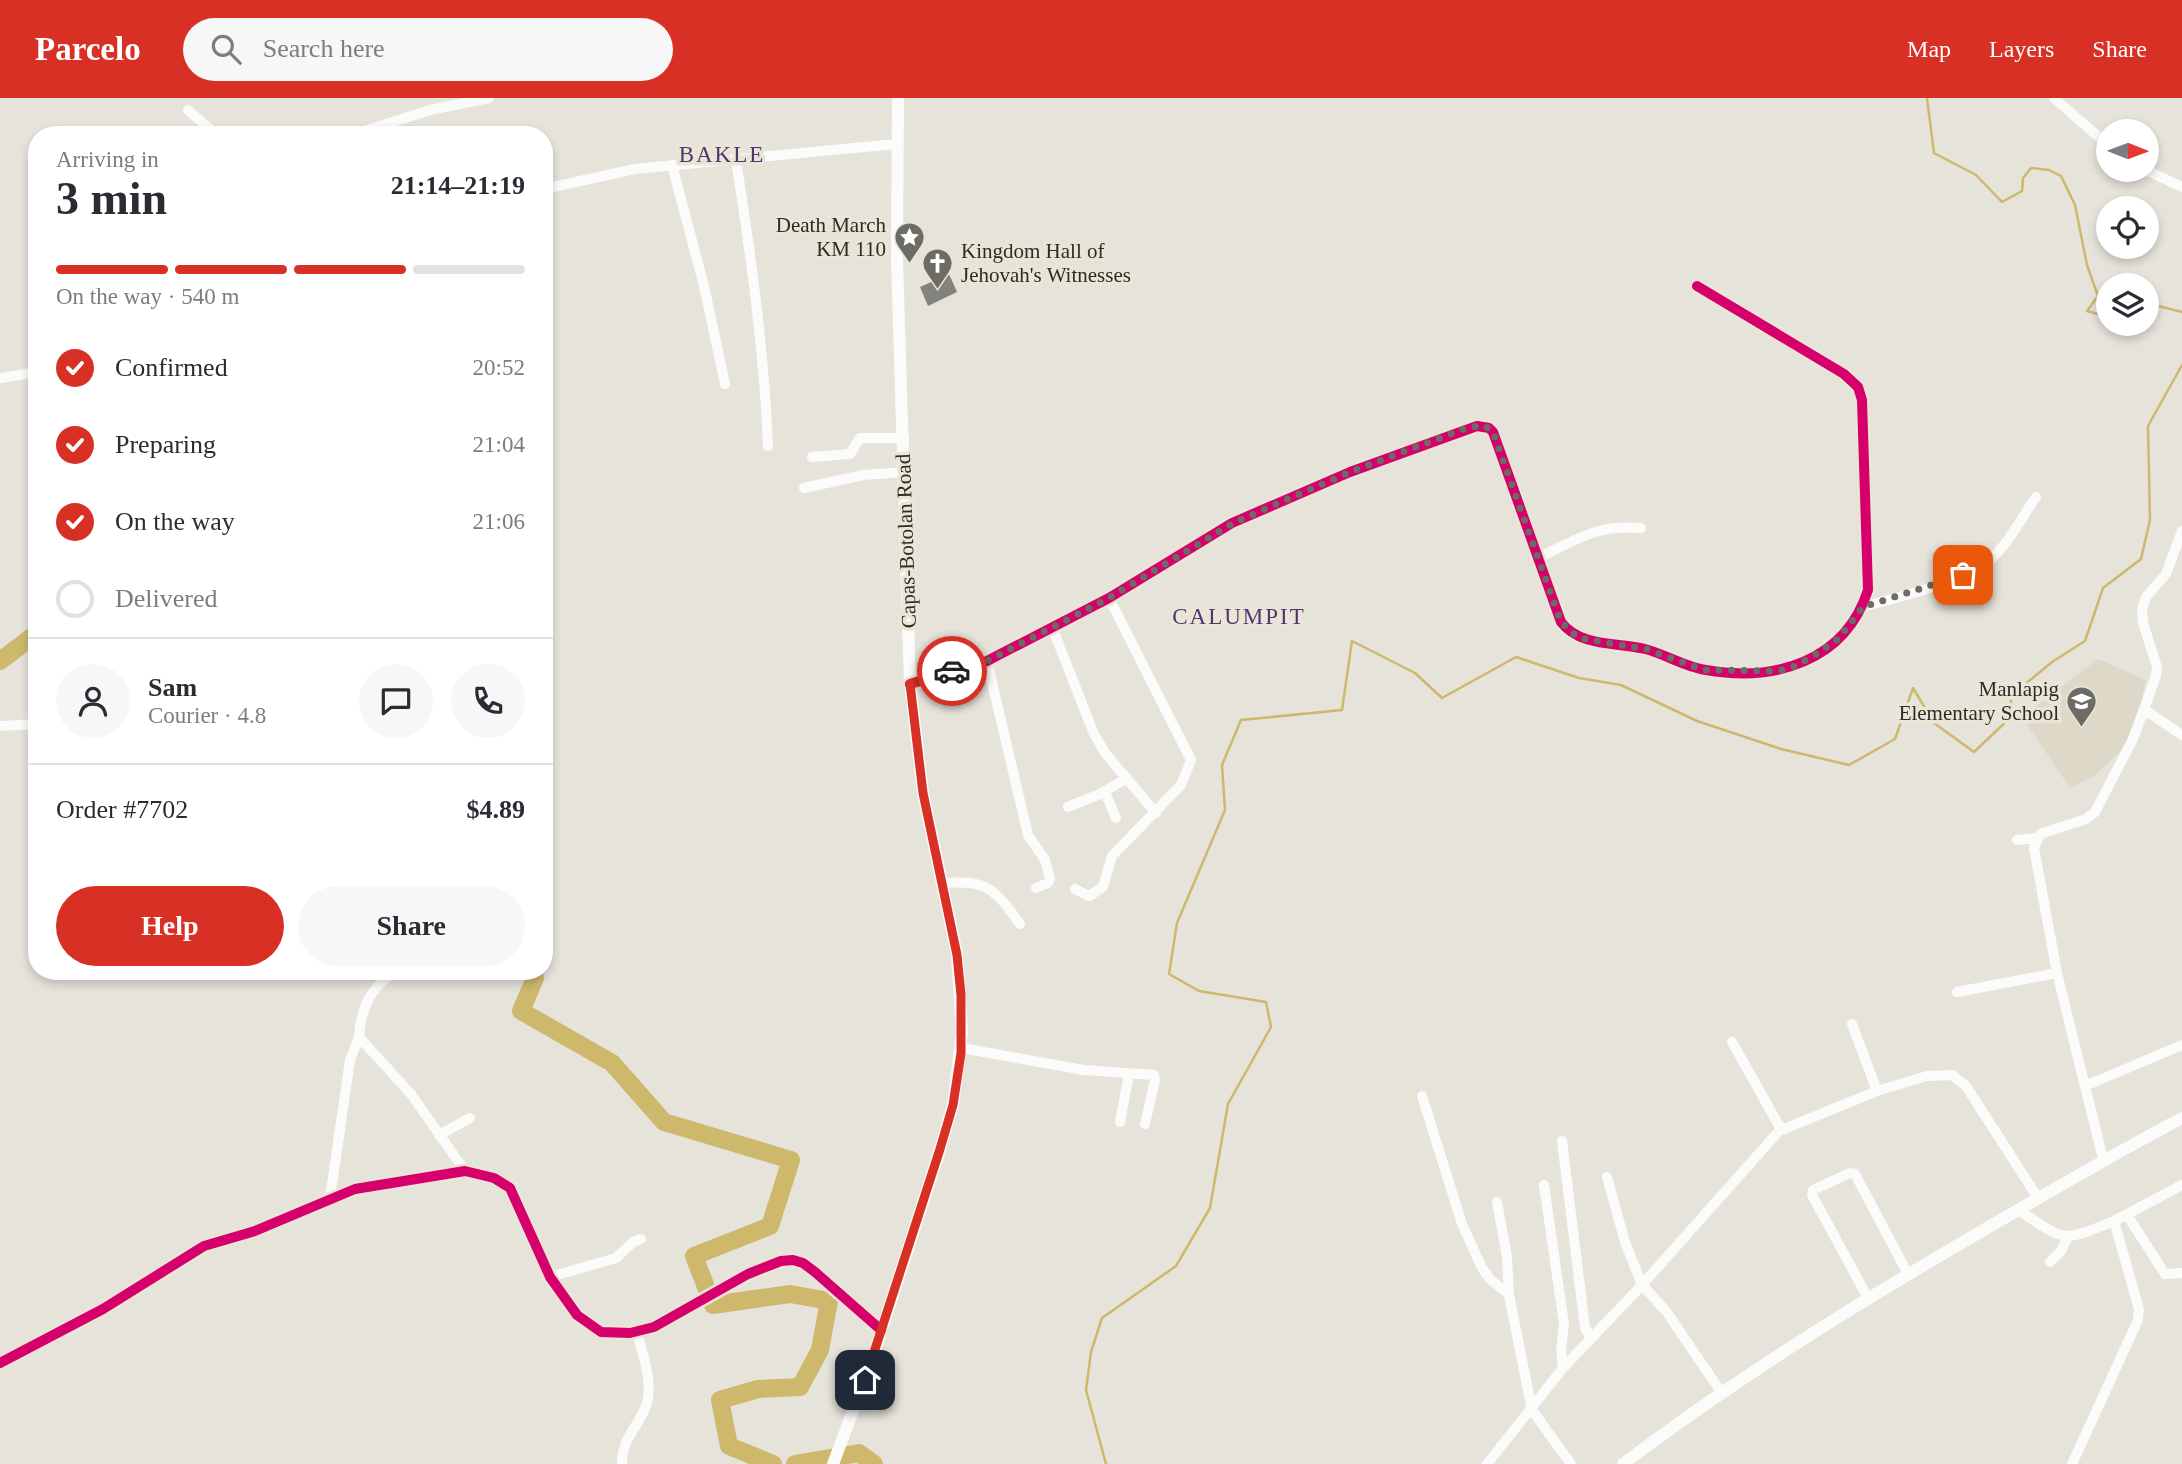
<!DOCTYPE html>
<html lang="en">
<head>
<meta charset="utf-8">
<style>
  :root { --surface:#fff; --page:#f7f7f7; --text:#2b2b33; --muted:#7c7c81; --line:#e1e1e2; --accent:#d93025 }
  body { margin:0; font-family:"Times New Roman",serif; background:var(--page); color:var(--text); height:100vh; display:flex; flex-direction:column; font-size:26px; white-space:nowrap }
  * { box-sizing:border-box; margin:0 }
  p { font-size:23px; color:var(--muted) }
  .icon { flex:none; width:38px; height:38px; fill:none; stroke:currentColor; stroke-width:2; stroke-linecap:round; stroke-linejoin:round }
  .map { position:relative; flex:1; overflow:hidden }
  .details { position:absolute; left:28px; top:28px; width:525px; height:854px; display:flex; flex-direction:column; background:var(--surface); border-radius:28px; box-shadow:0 4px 10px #0003 }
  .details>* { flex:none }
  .needle { width:46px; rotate:91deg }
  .buttons { position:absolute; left:2096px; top:21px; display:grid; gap:14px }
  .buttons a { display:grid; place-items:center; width:63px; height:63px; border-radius:50%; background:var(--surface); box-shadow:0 4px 10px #0003; font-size:35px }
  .pin { position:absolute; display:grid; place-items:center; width:60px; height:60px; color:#fff; margin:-30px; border-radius:14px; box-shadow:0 4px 10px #0006 }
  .courier { position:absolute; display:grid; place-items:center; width:70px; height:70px; margin:-35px; border:5px solid #d93025; border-radius:50%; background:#fff; color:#222; box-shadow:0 2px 9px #0007 }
  .head em { font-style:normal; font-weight:800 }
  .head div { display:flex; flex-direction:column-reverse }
  .head { display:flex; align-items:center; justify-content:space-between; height:119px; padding:0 28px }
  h1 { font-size:46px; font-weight:800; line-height:52px }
  .bar { display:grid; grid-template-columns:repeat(4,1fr); gap:10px 7px; align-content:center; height:84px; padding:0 28px }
  .bar i { height:9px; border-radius:5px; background:var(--line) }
  .bar .selected { background:var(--accent) }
  .bar p { grid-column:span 4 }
  .line { display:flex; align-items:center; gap:18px; padding:0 28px; border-top:2px solid var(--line) }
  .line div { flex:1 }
  .round { display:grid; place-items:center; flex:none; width:74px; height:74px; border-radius:37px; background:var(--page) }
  ol { padding:0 28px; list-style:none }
  li { display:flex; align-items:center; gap:21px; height:77px }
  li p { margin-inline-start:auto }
  li .icon { padding:7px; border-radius:50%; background:var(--accent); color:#fff; stroke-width:4 }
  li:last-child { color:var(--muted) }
  li i { width:38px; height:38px; border:4px solid var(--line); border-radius:50% }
  .action { display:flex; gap:14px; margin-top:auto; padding:14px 28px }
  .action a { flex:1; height:80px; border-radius:42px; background:var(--accent); color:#fff; font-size:28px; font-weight:800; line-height:80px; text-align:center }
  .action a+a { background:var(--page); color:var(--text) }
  header { display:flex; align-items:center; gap:42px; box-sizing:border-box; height:98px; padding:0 35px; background:var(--accent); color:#fff }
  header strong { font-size:33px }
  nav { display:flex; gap:38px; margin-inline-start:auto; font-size:24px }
  .search { width:490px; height:63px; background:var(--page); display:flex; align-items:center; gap:18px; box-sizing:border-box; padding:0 24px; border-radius:38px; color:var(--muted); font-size:26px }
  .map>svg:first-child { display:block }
</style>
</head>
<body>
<header>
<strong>Parcelo</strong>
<div class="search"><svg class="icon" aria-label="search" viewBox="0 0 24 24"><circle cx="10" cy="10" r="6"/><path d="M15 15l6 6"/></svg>Search here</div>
<nav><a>Map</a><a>Layers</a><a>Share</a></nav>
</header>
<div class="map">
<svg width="2182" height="1366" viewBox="0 0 2182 1366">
  <rect width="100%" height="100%" fill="#e6e3db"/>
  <path fill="#ddd8c8" d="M2098 561 2146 582 2132 642 2094 678 2070 690 2022 619Z"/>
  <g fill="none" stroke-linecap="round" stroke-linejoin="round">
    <path stroke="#cdb86c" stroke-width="2.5" d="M1927 0 1934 55 1976 77 2002 104 2022 93 2023 80 2031 70 2049 72 2061 78 2075 107 2087 167 2098 198 2087 213 2109 219
      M2147 211 2158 208 2182 214
      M1106 1366 1086 1292 1091 1254 1102 1220 1176 1168 1210 1110 1228 1006 1271 929 1266 904 1199 893 1169 876 1177 825 1225 712 1222 667 1241 622 1342 612 1352 543 1415 575 1442 600 1516 559 1579 580 1621 587 1697 623 1781 651 1849 667 1895 641 1913 590 1934 625 1974 654 2011 619V598L2052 564 2085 543 2103 490 2141 461 2150 422 2148 328 2182 267"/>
    <path stroke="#cdb86c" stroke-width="18" d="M0 563 37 535
      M530 873 535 880 521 913 612 965 664 1024 791 1062 770 1128 694 1158 713 1207 790 1196 829 1203 820 1252 800 1289 758 1291 720 1302 729 1348 773 1366
      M795 1366 859 1355 874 1366"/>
  </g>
  <path fill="#84827c" d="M949 176 957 194 928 208 920 189Z"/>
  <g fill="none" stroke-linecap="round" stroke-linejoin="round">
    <path stroke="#fbfbfa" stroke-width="10" d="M2054 0 2109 48
      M188 12 217 37
      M352 37 430 12 489 0
      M736 62C751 158 764 252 768 348
      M672 67 704 188 725 286
      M2146 72 2182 89
      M544 91 635 71 896 46
      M0 280 37 274
      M812 359 850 356 860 340H904
      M804 390 863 377 904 374
      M1540 459C1580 440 1595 427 1641 430
      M1863 509C1898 499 1964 484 1991 461 2009 445 2022 419 2036 399
      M1052 529 1094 636 1105 655 1156 715
      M987 563 1028 737 1045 762 1050 780 1048 785 1036 790
      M910 586 987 563 1109 500 1232 425 1350 374 1477 328 1489 330 1493 334 1561 524C1580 549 1616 544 1645 551 1665 556 1685 569 1706 572 1774 584 1845 564 1868 492L1862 302 1858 289 1844 276 1697 188
      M2145 612 2182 637
      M0 628 37 626
      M1105 694 1116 720
      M1068 709 1100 696 1127 680
      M2017 742 2036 740
      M941 785C988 782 994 790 1020 826
      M1075 791 1089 798 1103 789 1112 758 1181 687 1191 662 1109 500
      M395 873C370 891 361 909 359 939L411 996 465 1073
      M1957 894 2057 875
      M1852 926 1877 993
      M1732 944 1781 1031
      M961 950 1084 972 1154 977 1155 982 1145 1026
      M2085 988 2182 947
      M1422 998 1462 1126 1482 1170 1490 1181 1509 1197 1532 1312 1571 1366
      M1120 1024 1129 976
      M439 1037 470 1020
      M1562 1043 1585 1230 1591 1240
      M2103 1061 2057 875 2034 750 2040 736 2086 721 2095 714 2133 641 2156 578 2157 569 2143 525 2142 512 2146 499 2166 476 2182 433
      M1607 1079 1625 1144 1642 1187 1666 1213 1721 1294
      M1544 1087 1564 1226 1561 1252 1563 1270
      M330 1100 350 962 359 939
      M1497 1104 1507 1159 1509 1197
      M2018 1112C2066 1143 2060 1145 2114 1123L2139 1211 2138 1222 2072 1366
      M2127 1117 2165 1176 2182 1175
      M2114 1123 2182 1087
      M2050 1164 2061 1153 2068 1139
      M550 1179 616 1160 633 1144 641 1141
      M1868 1200 1812 1097 1813 1092 1850 1075 1855 1076 1908 1176
      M0 1265 103 1211 204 1148 255 1133 355 1091 465 1073 494 1080 510 1090 550 1179 577 1217 601 1234 630 1235 654 1229 748 1176 781 1163 793 1162 803 1165 815 1174 881 1232
      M622 1366C621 1340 640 1328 647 1305 653 1282 642 1256 637 1233
      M1487 1366 1563 1270 1642 1187 1779 1033 1877 993 1927 978 1952 977 1966 988 2038 1100"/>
    <path stroke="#fbfbfa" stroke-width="12" d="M833 1366 871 1265 937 1061 953 1007 962 934 957 857 923 695 910 586 897 162 898 0
      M1623 1366C1734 1282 1850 1210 1970 1140 2040 1099 2110 1058 2182 1020"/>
    <defs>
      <path id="cycleway" d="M910 586 987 563 1109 500 1232 425 1350 374 1477 328 1489 330 1493 334 1561 524C1580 549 1616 544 1645 551 1665 556 1685 569 1706 572 1774 584 1845 564 1868 492L1862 302 1858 289 1844 276 1697 188
        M0 1265 103 1211 204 1148 255 1133 355 1091 465 1073 494 1080 510 1090 550 1179 577 1217 601 1234 630 1235 654 1229 748 1176 781 1163 793 1162 803 1165 815 1174 881 1232"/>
    </defs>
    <use href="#cycleway" stroke="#eae6d7" stroke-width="15"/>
    <use href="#cycleway" stroke="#d6006c" stroke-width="10"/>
  </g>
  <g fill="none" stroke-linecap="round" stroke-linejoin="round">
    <path stroke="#6d6b65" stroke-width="7" stroke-dasharray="0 12.6" d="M952 573 987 563 1109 500 1233 425 1350 374 1469 329 1485 328 1493 334 1561 524 1578 540 1646 551 1704 572 1778 573 1791 570 1815 557 1838 541 1863 509 1963 477"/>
    <path stroke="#d93025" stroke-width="9" d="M865 1282 940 1051 953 1007 961 955V897L957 857 923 695 910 586 952 573"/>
  </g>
  <defs>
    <symbol id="sight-pin" viewBox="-11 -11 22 30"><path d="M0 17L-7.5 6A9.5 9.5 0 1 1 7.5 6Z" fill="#6d6b65" stroke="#eae6d7"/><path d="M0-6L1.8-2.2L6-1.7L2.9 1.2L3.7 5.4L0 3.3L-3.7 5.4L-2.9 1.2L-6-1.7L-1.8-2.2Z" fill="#fff"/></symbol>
    <symbol id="church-pin" viewBox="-11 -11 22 30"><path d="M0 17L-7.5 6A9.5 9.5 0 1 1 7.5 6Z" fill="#6d6b65" stroke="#eae6d7"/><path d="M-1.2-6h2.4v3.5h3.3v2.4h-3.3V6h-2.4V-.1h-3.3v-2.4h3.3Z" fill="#fff"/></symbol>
    <symbol id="school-pin" viewBox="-11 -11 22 30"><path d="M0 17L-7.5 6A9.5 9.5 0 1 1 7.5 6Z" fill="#6d6b65" stroke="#eae6d7"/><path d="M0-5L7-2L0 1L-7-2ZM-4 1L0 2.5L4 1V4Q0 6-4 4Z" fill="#fff"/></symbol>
  </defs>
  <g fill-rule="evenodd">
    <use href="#sight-pin" x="892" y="122" width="35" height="47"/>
    <use href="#church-pin" x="920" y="148" width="35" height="47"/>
    <use href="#school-pin" x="2064" y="586" width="35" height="47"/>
  </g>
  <g text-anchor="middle" stroke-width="7" stroke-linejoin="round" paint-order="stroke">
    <g font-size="21" fill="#2c2b25" stroke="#eae6d7" text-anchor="end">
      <text x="886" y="134">Death March<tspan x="886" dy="24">KM 110</tspan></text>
      <text x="961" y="160" text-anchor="start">Kingdom Hall of<tspan x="961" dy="24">Jehovah's Witnesses</tspan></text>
      <text x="2059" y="598">Manlapig<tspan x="2059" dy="24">Elementary School</tspan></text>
    </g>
    <g font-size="21" fill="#2c2b25" stroke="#eae6d7">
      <text transform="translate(906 443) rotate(-92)" y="7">Capas-Botolan Road</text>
    </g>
    <g font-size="23" letter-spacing="2" fill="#50356f" stroke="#eae6d7">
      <text x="722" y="64">BAKLE</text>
      <text x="1239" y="526">CALUMPIT</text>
    </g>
  </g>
</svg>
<div class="buttons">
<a><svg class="needle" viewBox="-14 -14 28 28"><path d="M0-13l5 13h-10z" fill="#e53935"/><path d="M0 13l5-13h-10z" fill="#7c7c81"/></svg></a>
<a><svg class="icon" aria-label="locate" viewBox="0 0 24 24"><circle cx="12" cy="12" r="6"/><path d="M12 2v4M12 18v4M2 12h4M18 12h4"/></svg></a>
<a><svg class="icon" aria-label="layers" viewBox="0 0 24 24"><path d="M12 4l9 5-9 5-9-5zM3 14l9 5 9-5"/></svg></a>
</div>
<div class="pin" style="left:1963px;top:477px;background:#ea580c"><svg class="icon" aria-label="bag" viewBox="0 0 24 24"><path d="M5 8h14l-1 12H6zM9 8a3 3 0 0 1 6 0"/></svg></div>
<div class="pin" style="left:865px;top:1282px;background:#1f2937"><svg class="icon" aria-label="home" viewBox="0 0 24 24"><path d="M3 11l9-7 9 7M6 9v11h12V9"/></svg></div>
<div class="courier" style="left:952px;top:573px"><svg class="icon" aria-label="car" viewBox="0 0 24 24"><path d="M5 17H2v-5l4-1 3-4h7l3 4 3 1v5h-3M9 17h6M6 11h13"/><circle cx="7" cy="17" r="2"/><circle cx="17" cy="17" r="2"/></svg></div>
<section class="details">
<div class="head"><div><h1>3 min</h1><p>Arriving in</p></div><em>21:14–21:19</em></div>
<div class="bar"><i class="selected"></i><i class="selected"></i><i class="selected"></i><i></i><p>On the way · 540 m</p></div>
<ol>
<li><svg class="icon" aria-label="check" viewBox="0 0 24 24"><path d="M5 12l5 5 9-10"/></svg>Confirmed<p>20:52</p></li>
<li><svg class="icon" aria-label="check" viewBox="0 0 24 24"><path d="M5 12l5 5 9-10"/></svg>Preparing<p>21:04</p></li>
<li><svg class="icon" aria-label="check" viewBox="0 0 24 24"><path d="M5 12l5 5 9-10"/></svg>On the way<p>21:06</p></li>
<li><i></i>Delivered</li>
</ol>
<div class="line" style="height:126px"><a class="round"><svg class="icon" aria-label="person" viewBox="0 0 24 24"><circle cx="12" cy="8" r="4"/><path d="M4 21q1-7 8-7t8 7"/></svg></a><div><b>Sam</b><p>Courier · 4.8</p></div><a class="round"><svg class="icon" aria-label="chat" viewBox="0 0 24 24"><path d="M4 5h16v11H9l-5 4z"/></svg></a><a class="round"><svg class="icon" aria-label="phone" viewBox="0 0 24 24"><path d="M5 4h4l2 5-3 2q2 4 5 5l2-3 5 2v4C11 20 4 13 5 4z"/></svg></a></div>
<div class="line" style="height:91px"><div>Order #7702</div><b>$4.89</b></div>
<div class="action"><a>Help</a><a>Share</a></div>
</section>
</div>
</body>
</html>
